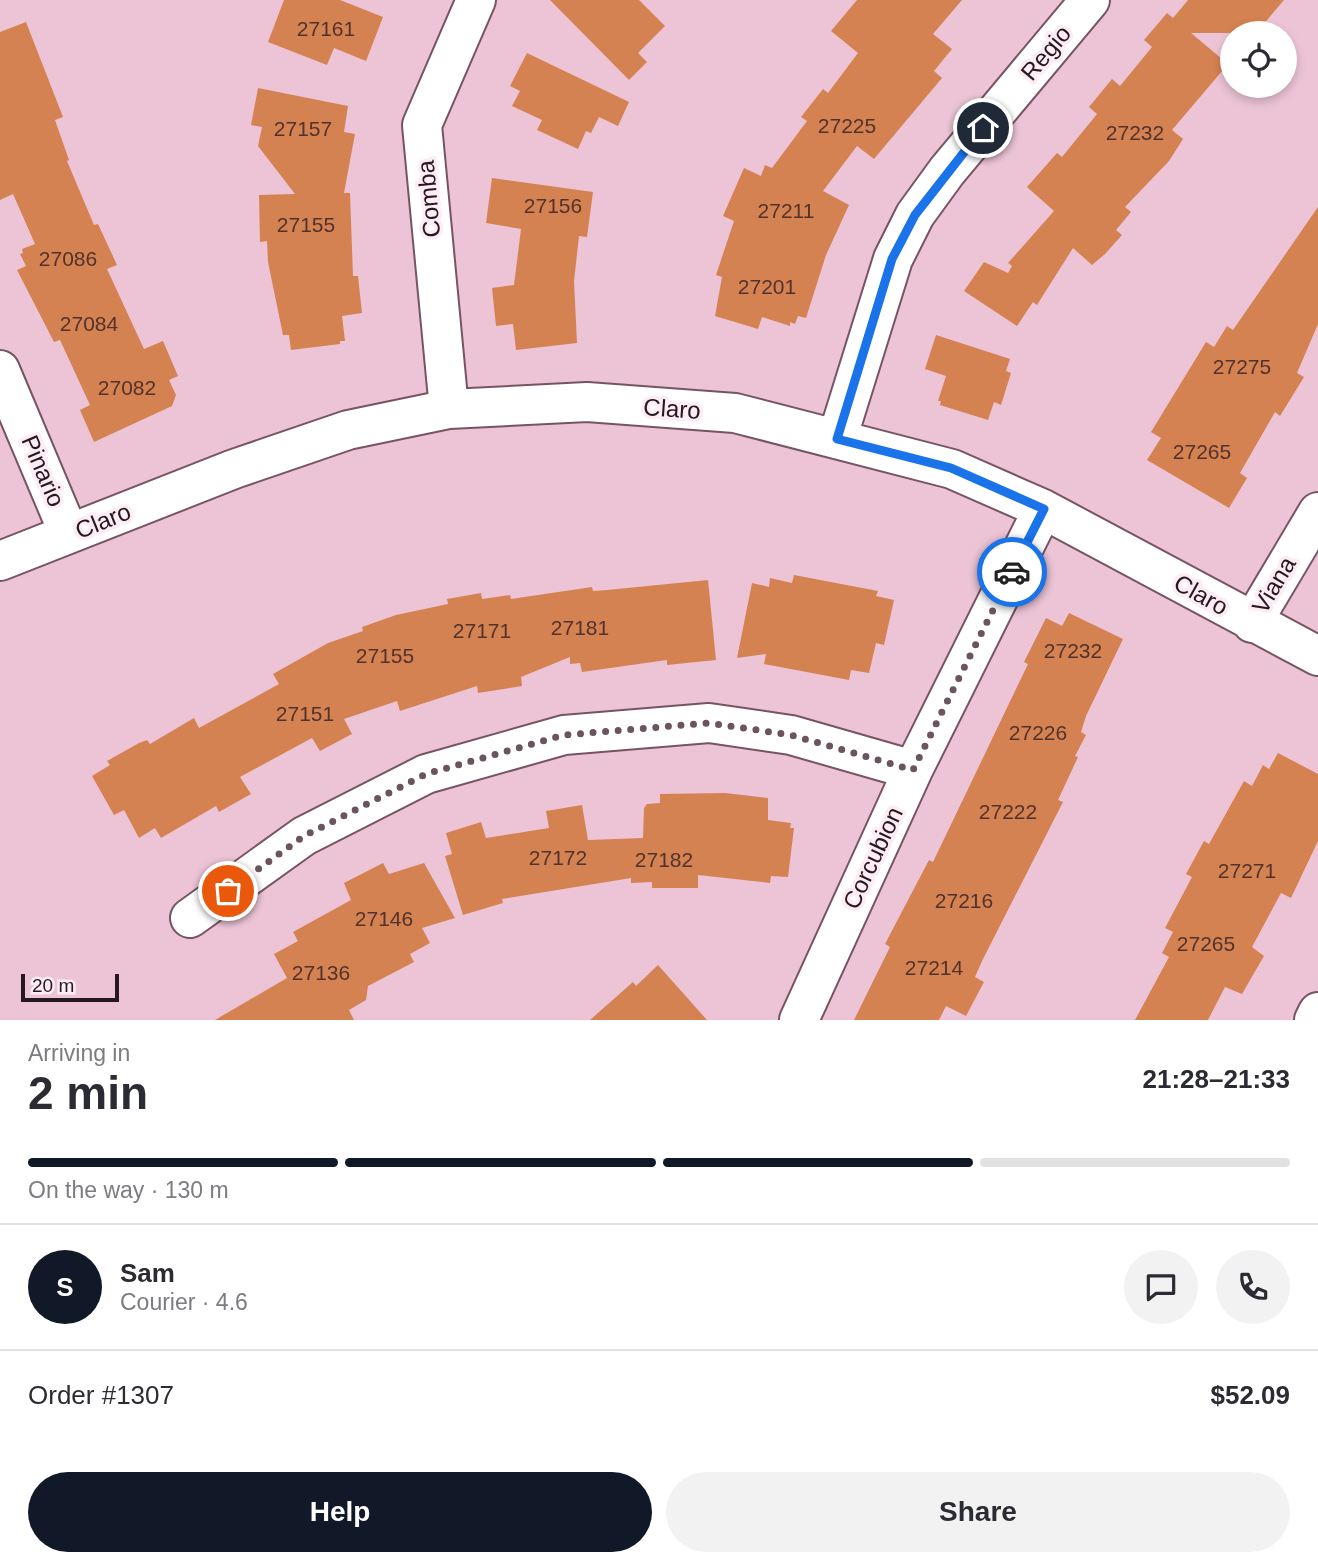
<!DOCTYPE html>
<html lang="en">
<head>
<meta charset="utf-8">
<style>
  :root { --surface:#fff; --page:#f2f2f3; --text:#2b2b33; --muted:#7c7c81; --line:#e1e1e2; --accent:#111827 }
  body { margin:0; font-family:Helvetica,sans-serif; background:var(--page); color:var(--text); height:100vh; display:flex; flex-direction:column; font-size:26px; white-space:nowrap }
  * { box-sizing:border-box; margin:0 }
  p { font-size:23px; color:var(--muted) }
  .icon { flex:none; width:38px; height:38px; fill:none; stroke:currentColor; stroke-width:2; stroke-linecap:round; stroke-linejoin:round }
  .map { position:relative; height:1020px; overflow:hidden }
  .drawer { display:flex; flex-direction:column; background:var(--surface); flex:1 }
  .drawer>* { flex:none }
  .controls { position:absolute; left:1220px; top:21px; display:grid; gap:14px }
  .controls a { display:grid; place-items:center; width:77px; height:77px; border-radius:50%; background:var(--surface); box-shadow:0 4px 10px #0003; font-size:35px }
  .scale { position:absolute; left:21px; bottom:18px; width:98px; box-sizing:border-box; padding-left:7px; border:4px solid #26181f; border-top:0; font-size:19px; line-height:24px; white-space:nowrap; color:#26181f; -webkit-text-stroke:5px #fdecf4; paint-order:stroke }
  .pin { position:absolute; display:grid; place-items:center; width:60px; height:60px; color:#fff; margin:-30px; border:4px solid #fff; border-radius:50%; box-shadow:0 2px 7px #0007 }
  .courier { position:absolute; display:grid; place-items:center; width:70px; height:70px; margin:-35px; border:5px solid #1a73e8; border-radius:50%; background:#fff; color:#222; box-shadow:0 2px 9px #0007 }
  .head em { font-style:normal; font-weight:700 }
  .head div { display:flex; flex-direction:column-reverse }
  .head { display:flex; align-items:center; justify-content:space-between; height:119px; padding:0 28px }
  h1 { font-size:46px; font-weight:700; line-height:52px }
  .bar { display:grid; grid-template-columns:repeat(4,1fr); gap:10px 7px; align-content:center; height:84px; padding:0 28px }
  .bar i { height:9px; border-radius:5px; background:var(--line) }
  .bar .active { background:var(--accent) }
  .bar p { grid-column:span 4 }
  .line { display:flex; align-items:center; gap:18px; padding:0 28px; border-top:2px solid var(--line) }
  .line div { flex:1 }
  .round { display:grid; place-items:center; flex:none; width:74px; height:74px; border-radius:37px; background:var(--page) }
  .primary-button { display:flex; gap:14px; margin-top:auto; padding:14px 28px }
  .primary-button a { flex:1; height:80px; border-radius:42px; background:var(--accent); color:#fff; font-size:28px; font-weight:700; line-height:80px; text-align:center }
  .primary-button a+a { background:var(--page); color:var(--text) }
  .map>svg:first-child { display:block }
</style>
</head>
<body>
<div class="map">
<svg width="1318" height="1020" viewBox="0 0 1318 1020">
  <rect width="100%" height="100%" fill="#ecc4d6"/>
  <path fill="#d58252" d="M284 0H340L383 17 366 61 334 48 327 65 268 42Z
    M550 0H639L665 26 638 53 647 62 629 80Z
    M857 0H962L933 34 952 49 934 71 942 78 874 159 857 146 823 191 849 205 826 255 806 318 798 316 795 324 790 322V326L762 317 758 329 715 316 722 277 716 275 734 221 723 216 744 168 761 176 765 165 772 168 807 121 801 117 823 89 828 93 858 53 831 31Z
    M1188 0H1284L1256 33H1191L1228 64 1172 130 1183 139 1169 161 1125 207 1131 212 1116 230 1122 235 1105 254 1092 265 1073 248 1037 305 1033 302 1017 326 964 291 984 262 1008 273 1012 266 1008 263 1054 211 1027 187 1057 153 1062 157 1097 114 1089 107 1112 79 1120 86 1152 47 1144 40 1167 13 1173 18Z
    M26 22 63 117 55 120 69 160 67 161 94 225 98 224 117 265 107 269 144 349 163 341 178 376 169 380 176 395 172 406 94 442 80 410 90 405 60 340 54 342 17 270 26 266 20 254 23 253 22 249 35 244 13 194 0 200V32Z
    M527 53 629 102 618 126 599 117 591 133 586 131 578 149 537 130 542 120 512 106 520 91 510 86Z
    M258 88 348 106 344 132 355 134 344 193H350L353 276H358L362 313 342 316 345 341H340V344L291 350 289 335H283L268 262 267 241 260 242 259 195 295 194 258 146 262 127 251 125Z
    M492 178 593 192 587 237 579 236 574 281 577 343 516 350 513 324 496 326 492 288 514 285 521 229 486 223Z
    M1318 207V324L1297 373 1304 377 1280 416 1275 412 1240 473 1247 478 1229 508 1147 460 1161 438 1151 432 1206 342 1214 347 1227 326 1233 330Z
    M936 335 1010 359 1006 371 1011 373 1001 405 994 402 988 420 940 405 941 401H938L946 376 925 369Z
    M794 575 878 591 876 596 894 600 884 645 876 643 869 673 851 670 849 680 764 664 766 654 737 658 752 583 769 587 770 578 792 583Z
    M708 580 716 660 667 665V660L582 672 580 663 570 664V657L521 677 522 686 478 693 477 686 400 711 397 701 344 719 352 734 320 751 312 738 240 777 251 794 219 812 216 806 161 838 155 828 139 838 124 810 114 815 92 776 110 765 107 761 139 743 147 740 150 744 194 718 199 728 279 684 273 674 328 643 363 631 362 627 396 615 448 604 447 599 481 593 482 599 510 595 511 599 592 587 593 591 607 590Z
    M1069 613 1123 639 1086 716 1081 732 1086 735 1075 756 1078 757 1058 800 1063 802 983 959 975 977 984 982 966 1016 946 1006 939 1020H854L890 947 885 944 929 860 933 862 1028 664 1024 662 1046 618 1062 626Z
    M1278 753 1318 774V841L1291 898 1281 893 1252 947 1264 956 1242 994 1225 987 1208 1020H1135L1169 957 1162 953 1173 932 1165 928 1192 877 1186 874 1204 841 1209 844 1244 781 1252 786 1263 765 1269 769Z
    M725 793 768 798V820L791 823 790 828H794L788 877 771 876 770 883 698 875V888H652V882L631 883V878L502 899 503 903 463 915 445 856 452 854 446 833 481 822 486 838 549 828 546 811 582 805 588 840 643 838 644 808 647 804 660 803V794Z
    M383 863 389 874 424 863 455 918 422 928 430 943 410 954 414 962 368 986 366 1000 349 1010 354 1020H215L287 978 274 954 298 941 293 932 351 900 344 883Z
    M658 965 707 1020H590L633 982 636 986Z"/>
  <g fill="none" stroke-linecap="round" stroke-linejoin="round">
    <defs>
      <path id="minor" d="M0 370 69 534
        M449 409 422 125 476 0
        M837 439 893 259 915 215 947 171 1090 0
        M0 561 234 469 348 430 449 409 587 402 735 413 952 469 1043 509 1318 656
        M1252 623 1318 512
        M190 918 304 836 426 774 564 735 709 723 791 735 913 770
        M799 1020 913 770 1043 509
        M1314 1020 1318 1012"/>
    </defs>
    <use href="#minor" stroke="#765463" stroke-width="42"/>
    <use href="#minor" stroke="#fff" stroke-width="38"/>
  </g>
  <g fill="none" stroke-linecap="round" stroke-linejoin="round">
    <path stroke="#6b545f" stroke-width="7" stroke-dasharray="0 12.6" d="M228 891 304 836 426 774 564 735 709 723 791 735 913 770 1012 572"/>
    <path stroke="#1a73e8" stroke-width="9" d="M983 128 915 215 892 259 837 439 951 468 1044 509 1012 572"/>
  </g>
  <g text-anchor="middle" stroke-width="7" stroke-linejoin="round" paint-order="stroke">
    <g font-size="21" fill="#52322c">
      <text x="326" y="36">27161</text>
      <text x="847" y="133">27225</text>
      <text x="303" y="136">27157</text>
      <text x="1135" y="140">27232</text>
      <text x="553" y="213">27156</text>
      <text x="786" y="218">27211</text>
      <text x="306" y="232">27155</text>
      <text x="68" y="266">27086</text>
      <text x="767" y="294">27201</text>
      <text x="89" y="331">27084</text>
      <text x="1242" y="374">27275</text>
      <text x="127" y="395">27082</text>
      <text x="1202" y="459">27265</text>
      <text x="580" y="635">27181</text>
      <text x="482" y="638">27171</text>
      <text x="1073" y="658">27232</text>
      <text x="385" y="663">27155</text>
      <text x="305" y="721">27151</text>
      <text x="1038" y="740">27226</text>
      <text x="1008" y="819">27222</text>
      <text x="558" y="865">27172</text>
      <text x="664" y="867">27182</text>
      <text x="1247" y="878">27271</text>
      <text x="964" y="908">27216</text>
      <text x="384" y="926">27146</text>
      <text x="1206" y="951">27265</text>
      <text x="934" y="975">27214</text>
      <text x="321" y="980">27136</text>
    </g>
    <g font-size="24" fill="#26181f" stroke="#fdecf4">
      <text transform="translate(1046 53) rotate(-50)" y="8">Regio</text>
      <text transform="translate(429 199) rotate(-95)" y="8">Comba</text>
      <text transform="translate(672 409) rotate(4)" y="8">Claro</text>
      <text transform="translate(43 471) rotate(67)" y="8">Pinario</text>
      <text transform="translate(103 521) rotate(-22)" y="8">Claro</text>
      <text transform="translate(1274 585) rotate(-59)" y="8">Viana</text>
      <text transform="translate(1201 595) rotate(29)" y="8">Claro</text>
      <text transform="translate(873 858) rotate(-65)" y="8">Corcubion</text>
    </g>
  </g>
</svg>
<div class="controls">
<a><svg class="icon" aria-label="locate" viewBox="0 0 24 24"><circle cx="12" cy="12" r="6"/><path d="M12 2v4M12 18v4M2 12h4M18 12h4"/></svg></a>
</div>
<div class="scale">20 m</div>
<div class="pin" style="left:228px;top:891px;background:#ea580c"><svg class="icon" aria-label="bag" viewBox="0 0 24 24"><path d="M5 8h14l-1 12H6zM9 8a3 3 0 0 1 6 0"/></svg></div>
<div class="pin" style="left:983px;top:128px;background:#1f2937"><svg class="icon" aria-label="home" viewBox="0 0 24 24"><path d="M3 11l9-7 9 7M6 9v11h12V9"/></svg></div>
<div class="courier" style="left:1012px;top:572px"><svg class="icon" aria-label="car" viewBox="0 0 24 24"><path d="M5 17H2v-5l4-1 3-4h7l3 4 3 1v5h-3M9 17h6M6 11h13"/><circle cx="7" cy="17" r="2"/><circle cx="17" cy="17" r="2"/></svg></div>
</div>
<section class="drawer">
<div class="head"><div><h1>2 min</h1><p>Arriving in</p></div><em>21:28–21:33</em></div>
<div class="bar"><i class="active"></i><i class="active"></i><i class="active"></i><i></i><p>On the way · 130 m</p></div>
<div class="line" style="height:126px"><b class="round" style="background:var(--accent);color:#fff">S</b><div><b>Sam</b><p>Courier · 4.6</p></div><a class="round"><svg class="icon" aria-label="chat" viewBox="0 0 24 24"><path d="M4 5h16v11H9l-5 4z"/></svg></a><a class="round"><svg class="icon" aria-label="phone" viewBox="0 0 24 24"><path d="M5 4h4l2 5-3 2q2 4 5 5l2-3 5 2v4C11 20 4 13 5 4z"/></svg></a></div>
<div class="line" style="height:91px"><div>Order #1307</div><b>$52.09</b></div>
<div class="primary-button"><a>Help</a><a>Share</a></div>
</section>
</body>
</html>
